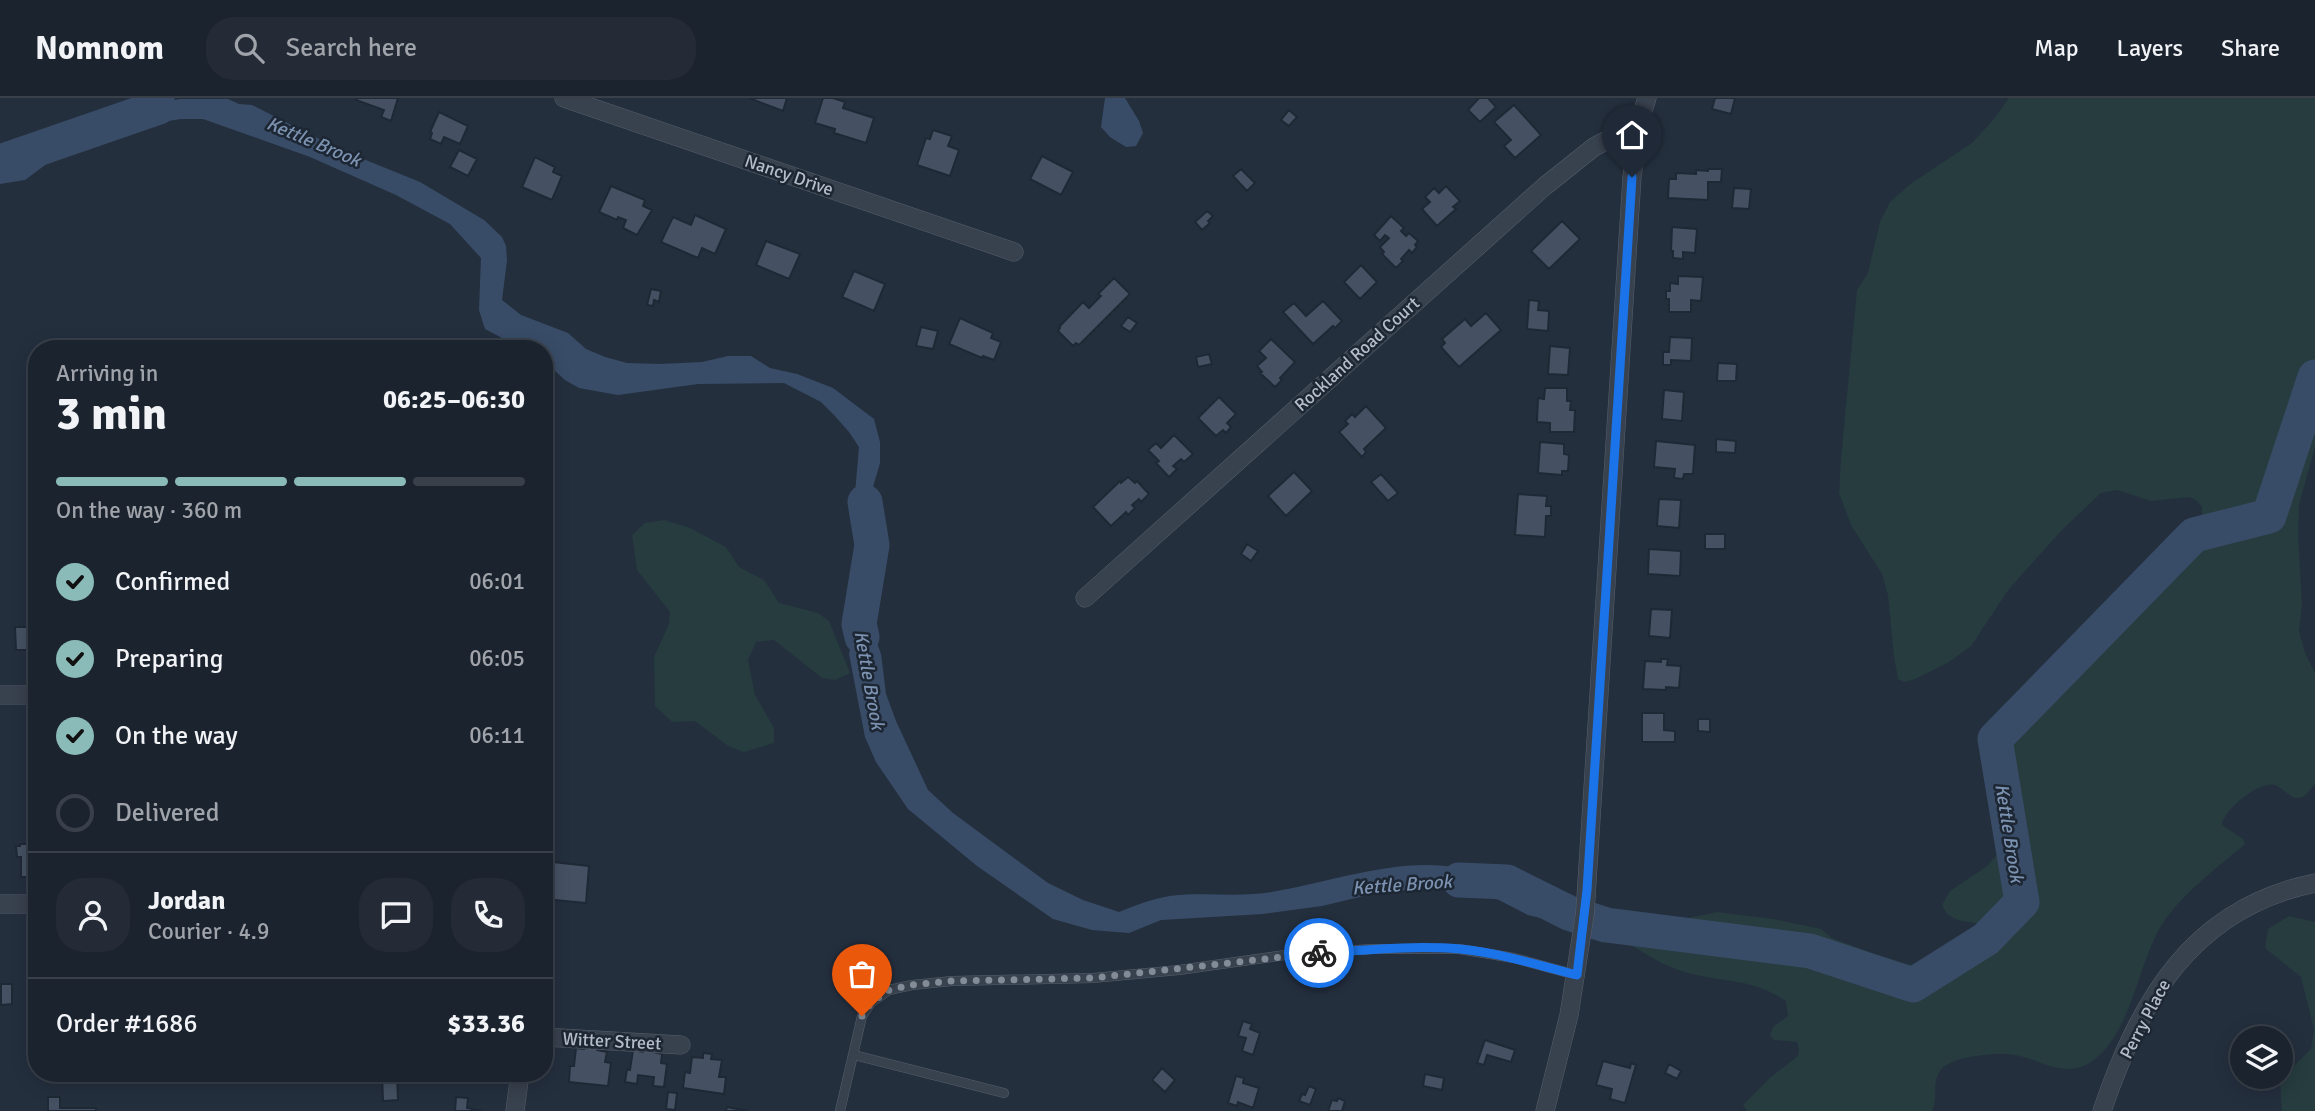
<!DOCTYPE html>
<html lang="en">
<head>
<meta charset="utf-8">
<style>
  :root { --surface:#1b232e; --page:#242b36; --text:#f1f3f6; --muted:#a0a4aa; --line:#39404a; --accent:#8bbbb9 }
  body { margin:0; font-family:Signika,sans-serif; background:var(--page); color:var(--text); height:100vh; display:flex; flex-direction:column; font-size:26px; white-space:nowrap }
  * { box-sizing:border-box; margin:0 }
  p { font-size:23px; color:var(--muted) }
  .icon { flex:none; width:38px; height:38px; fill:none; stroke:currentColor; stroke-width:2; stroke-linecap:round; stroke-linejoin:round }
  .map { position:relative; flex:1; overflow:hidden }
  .details { position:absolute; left:28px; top:242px; width:525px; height:742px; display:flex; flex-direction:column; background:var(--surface); border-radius:28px; box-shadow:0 4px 18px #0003,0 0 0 2px var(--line) }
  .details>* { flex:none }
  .tools { position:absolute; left:2230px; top:928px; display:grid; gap:14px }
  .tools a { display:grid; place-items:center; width:63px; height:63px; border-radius:50%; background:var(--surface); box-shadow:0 4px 18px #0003,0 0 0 2px var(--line); font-size:35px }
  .pin { position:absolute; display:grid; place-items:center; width:60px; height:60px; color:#fff; margin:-72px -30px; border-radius:50% 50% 50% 0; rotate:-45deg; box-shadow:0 0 7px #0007 }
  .pin .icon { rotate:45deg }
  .courier { position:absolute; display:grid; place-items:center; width:70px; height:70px; margin:-35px; border:5px solid #1a73e8; border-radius:50%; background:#fff; color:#222; box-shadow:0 2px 9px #0007 }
  .head em { font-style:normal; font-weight:700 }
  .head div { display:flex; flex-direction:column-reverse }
  .head { display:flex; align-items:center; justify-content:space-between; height:119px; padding:0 28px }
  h1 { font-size:46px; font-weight:700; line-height:52px }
  .bar { display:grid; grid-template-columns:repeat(4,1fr); gap:10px 7px; align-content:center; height:84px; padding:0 28px }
  .bar i { height:9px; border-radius:5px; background:var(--line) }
  .bar .current { background:var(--accent) }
  .bar p { grid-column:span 4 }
  .line { display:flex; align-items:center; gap:18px; padding:0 28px; border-top:2px solid var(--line) }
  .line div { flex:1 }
  .round { display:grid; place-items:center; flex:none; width:74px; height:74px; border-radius:28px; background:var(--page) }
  ol { padding:0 28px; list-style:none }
  li { display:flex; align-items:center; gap:21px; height:77px }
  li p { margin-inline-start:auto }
  li .icon { padding:7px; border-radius:50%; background:var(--accent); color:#111; stroke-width:4 }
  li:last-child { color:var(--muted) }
  li i { width:38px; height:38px; border:4px solid var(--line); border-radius:50% }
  header { display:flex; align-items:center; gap:42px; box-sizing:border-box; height:98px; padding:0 35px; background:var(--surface); border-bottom:2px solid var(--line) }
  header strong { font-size:33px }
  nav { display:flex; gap:38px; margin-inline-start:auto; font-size:24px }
  .search { width:490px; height:63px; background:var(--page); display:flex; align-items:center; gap:18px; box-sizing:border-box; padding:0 24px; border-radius:28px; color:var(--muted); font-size:26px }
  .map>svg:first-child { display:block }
</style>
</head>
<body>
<header>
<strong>Nomnom</strong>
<div class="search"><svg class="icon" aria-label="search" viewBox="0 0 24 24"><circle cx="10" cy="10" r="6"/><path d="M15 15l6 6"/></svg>Search here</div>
<nav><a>Map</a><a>Layers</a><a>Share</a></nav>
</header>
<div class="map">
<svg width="2315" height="1013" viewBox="0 0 2315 1013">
  <rect width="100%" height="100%" fill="#242f3e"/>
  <path fill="#263c3f" d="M2009 0H2315V349L2299 407 2298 437 2302 506 2299 533 2305 555 2315 575V686C2310 691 2307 699 2299 700 2288 700 2284 690 2275 687 2260 682 2223 712 2222 727L2243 741 2245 746C2218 769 2188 791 2167 819 2137 860 2134 935 2091 964 2065 981 2042 962 2015 957 1999 954 1949 958 1940 973 1931 987 1939 999 1932 1013H1747L1743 1007 1772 978 1798 958 1799 951 1797 944 1774 942 1770 938 1773 929 1788 918 1786 903C1747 878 1725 886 1685 874 1662 868 1643 853 1621 842L1624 823 1641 828H1649L1717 814 1773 821 1821 831 1832 840 1869 854 1907 866 1925 868 1961 856 1978 846 1987 833 1984 826C1967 823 1949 825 1942 807L1950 793 1986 769 2002 751 1995 736 1996 688 1982 641 2031 591 2109 519 2141 480 2150 462 2181 445 2192 435 2202 420V409L2196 402 2189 399 2151 403 2117 392 2101 395 2061 433 2009 491 1971 548 1949 564 1915 581 1904 584 1898 581 1894 559 1888 497 1882 476 1851 427 1839 395 1841 361 1857 192 1868 175 1880 124 1890 104 1909 87 1972 45 1994 21Z
    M664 422 690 430 726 449 739 469 764 482 779 505 818 515 829 523 850 575 835 582 822 580 774 542 756 544 748 562 755 597 774 630V645L744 654 728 648 695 623 672 624 655 608 654 559 669 526 670 514 637 472 632 437 645 425Z
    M2289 818 2315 824V1013H2282L2280 981 2311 951 2314 932 2301 879 2265 850 2268 831Z"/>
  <path fill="#394c67" d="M1105 0H1125L1139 23 1143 35 1136 48 1126 49 1110 39 1101 29Z
    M180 1H228L239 6 252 7 341 52 420 84 484 122 502 139 506 148 507 162 502 202 521 217 568 235 586 251 605 259 627 265 660 266 702 264 728 258H751L770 270 797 276 833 290 874 321 880 344V365L868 406 879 427 886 461 884 479 872 531 881 556 886 596 896 623 928 692 953 715 1048 785 1083 802 1119 814C1136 807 1152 801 1170 798 1202 794 1234 799 1265 795 1328 786 1396 758 1459 770 1498 778 1526 797 1562 812 1581 820 1603 822 1624 823L1621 842 1603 835 1528 817 1499 802 1464 790 1385 793 1322 808 1263 816 1161 822 1129 835 1092 832 1053 821 977 768 908 711 876 664 865 639 849 556 874 462 855 396 859 349 849 334 834 317 821 304 784 285 698 286 618 297 579 290 565 282 544 263V250H521L485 231 479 212 481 160 450 126 396 97 310 59 203 21H181L136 28 97 46 60 56 25 82 0 86V49H31L75 38 116 24 145 7Z"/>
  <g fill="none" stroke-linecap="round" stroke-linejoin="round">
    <path stroke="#394c67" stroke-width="35" d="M0 64 159 9
      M862 539 859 526 872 447 865 404
      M1459 782 1507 784 1569 815 1606 827 1810 853 1913 887 1986 841 2022 804 1995 641 2194 437 2269 418 2315 279"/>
  </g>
  <path fill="#455162" stroke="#1f2835" stroke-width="2" d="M357 0H398L391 23 381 19 384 12 356 2Z
    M749 0H787L783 13Z
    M823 0H833L845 4 843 10 874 20 866 45 834 35 835 31 815 25Z
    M1479 0H1488L1496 9 1480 24 1468 12Z
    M1715 0H1735L1731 16 1712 11Z
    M1514 7 1541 37 1515 60 1504 48 1511 42 1494 24Z
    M1289 12 1297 19 1289 28 1281 22Z
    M439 14 468 28 460 46 444 39 441 46 430 41 432 35 430 34Z
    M933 32 952 38 948 48 959 52 950 78 917 67 926 40 930 41Z
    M459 52 477 61 468 78 450 69Z
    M1042 58 1073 74 1061 97 1030 81Z
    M535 59 555 69 553 74 562 78 552 102 522 89Z
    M1241 71 1255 85 1247 93 1233 78Z
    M1708 71H1722L1721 84H1708V102L1668 100 1669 81H1676V75L1696 76V72L1708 73Z
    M611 88 645 102 643 108 652 112 637 137 623 130 626 122 618 119 617 122 599 114Z
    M1446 88 1460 103 1453 109 1456 111 1437 128 1422 111 1430 104 1425 99 1434 90 1439 95Z
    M1734 90 1751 91 1749 111 1732 110Z
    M1207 113 1213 118 1208 123 1210 125 1202 132 1195 124Z
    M695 117 726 131 715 156 702 150 698 160 661 144 673 119 691 127Z
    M1391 118 1404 130 1401 133 1406 138 1409 135 1418 143 1415 147 1417 149 1412 155 1409 152 1401 161 1403 163 1396 170 1382 156 1384 154 1380 149 1389 140 1385 137 1380 143 1374 137Z
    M1562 123 1580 141 1549 171 1531 153Z
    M1672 129 1697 131 1695 155 1683 154V161L1673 160V153H1671Z
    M766 143 800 156 789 181 756 167Z
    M1361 167 1377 184 1360 201 1344 184Z
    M854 173 885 186 874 213 842 199Z
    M1678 178 1703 179 1701 203 1691 202V214H1669V201H1666V193H1670V185L1678 186Z
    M1114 180 1130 196 1079 247 1076 245 1073 248 1058 233 1060 230 1059 229 1083 204 1089 210 1101 198 1098 196Z
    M651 191 661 193 659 204 654 202 653 208 647 207Z
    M1529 202 1539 203 1538 212 1549 213 1548 233 1527 231Z
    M1323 203 1342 223 1335 230 1333 228 1313 246 1283 214 1294 205 1306 218Z
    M1486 215 1501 232 1459 269 1441 249 1445 245 1442 241 1465 221 1471 228Z
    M1128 219 1137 225 1130 234 1121 228Z
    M960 220 993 235 991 240 1001 244 994 262 983 258 982 260 949 246Z
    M921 229 938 233 933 251 916 248Z
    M1670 239 1692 240 1691 263 1671 262V267H1663V254H1669Z
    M1271 241 1295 264 1280 280 1282 282 1275 289 1260 275 1262 274 1257 268 1266 260 1259 253Z
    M1550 248 1570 250 1568 277 1548 276Z
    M1209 256 1212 266 1198 269 1196 259Z
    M1718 265 1737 266 1736 283H1717Z
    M1545 290H1567V303H1571L1570 312H1575L1574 334H1550V325L1537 324 1538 300 1544 301Z
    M1664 292 1684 294 1682 323 1662 321Z
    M1219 299 1236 316 1227 325 1231 329 1226 335 1223 332 1216 338 1198 320Z
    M1366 308 1386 330 1364 351 1366 354 1362 359 1339 334 1348 326 1345 323 1352 316 1355 319Z
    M1174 337 1193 356 1184 364 1181 361 1173 368 1177 371 1169 379 1156 365 1159 363 1148 352 1156 345 1161 350Z
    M1716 341 1736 343 1735 355 1716 354Z
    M1656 343 1695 347 1693 376H1684L1683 381 1674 380 1675 371 1654 369Z
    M1540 344 1564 346V356L1569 357 1568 373H1562V377L1538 375Z
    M1294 374 1312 393 1286 418 1268 398Z
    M1381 376 1398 395 1388 403 1371 384Z
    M1128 379 1135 385 1137 383 1149 396 1141 404 1139 401 1132 407 1135 410 1128 417 1126 414 1111 428 1093 409 1120 383 1121 385Z
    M1518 396 1547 398 1546 408H1551V418H1546L1545 439 1515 437Z
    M1659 401 1681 402 1679 430 1657 428Z
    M1705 436H1725V451H1705Z
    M1247 446 1258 453 1251 463 1241 456Z
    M1649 451 1681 453 1680 478 1648 476Z
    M1651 511 1672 512 1670 540 1649 538Z
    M15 529H37V557H28L27 552H16Z
    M1661 561H1668L1667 567 1681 568 1679 590 1666 589V592L1643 591 1645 563 1661 564Z
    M1642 615H1664V632L1675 633V644H1642Z
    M1698 621H1710V634L1698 633Z
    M20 746H37V779H21V759H17L16 748H20Z
    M544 763 589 768 586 805 544 801Z
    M30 835H37V850L30 851Z
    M1 886H12V906L1 907Z
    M1243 923 1252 926 1250 931 1260 935 1253 957 1242 953 1246 940 1238 938Z
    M1485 942 1515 952 1511 964 1487 957 1484 967 1477 965Z
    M585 945 597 946V952L607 954 605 964 611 965 608 988 569 984 570 968H574L576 950 584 951Z
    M644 950 653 951V954L662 956 661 965 667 966 664 989 653 988 654 979 638 977 637 986 625 984 627 971 630 972 633 952 643 954Z
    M703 955 712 956 711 961 722 962 719 979H726L724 996 683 990 685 974 690 975 692 959 703 960Z
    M1603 963 1630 970 1631 965 1636 967 1625 1005 1610 1001 1612 991 1596 987Z
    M1669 966 1681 973 1677 981 1665 975Z
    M1162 970 1175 982 1165 994 1152 982Z
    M397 975 398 1002 383 1003 382 976Z
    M1425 976 1444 980 1442 992 1423 988Z
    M1236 978 1244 980 1243 985 1259 990 1253 1010 1238 1004 1237 1008 1228 1005Z
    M1309 988 1316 991 1310 1007 1299 1003 1302 996 1305 997Z
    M668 994 677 995 675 1012 666 1011Z
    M48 999H60V1010H96V1013H48Z
    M456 999 468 1000 467 1010 482 1013H455Z
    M1338 1000 1345 1003 1342 1013H1328L1332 1002 1337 1003Z
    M727 1009 748 1013H726Z"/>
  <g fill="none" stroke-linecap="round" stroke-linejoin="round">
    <defs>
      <path id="service" d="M854 957 1004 995
        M840 1013 862 918 871 905 889 892 912 887 952 883 1093 880 1179 872 1292 856 1373 851H1459L1514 860 1576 877"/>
      <path id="minor" d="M564 0 1014 154
        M1085 500 1545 88 1594 49 1639 25
        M0 597H37
        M0 806H37
        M544 939 681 947
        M515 1013 520 975
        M1545 1013 1569 917 1585 815 1632 79 1639 25 1647 0
        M2102 1013C2140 902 2192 810 2315 785"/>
    </defs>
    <use href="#service" stroke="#565f6c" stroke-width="10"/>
    <use href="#minor" stroke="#565f6c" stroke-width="19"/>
    <use href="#service" stroke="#38414e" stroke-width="9"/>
    <use href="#minor" stroke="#38414e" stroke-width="18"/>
  </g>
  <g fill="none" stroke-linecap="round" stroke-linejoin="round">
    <path stroke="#828b98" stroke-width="7" stroke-dasharray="0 12.6" d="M862 918 871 905 889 892 912 887 952 883 1093 880 1319 855"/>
    <path stroke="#1a73e8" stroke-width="9" d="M1319 855C1365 852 1414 847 1460 851 1500 855 1538 867 1577 877L1587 792 1632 79"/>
  </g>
  <g text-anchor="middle" stroke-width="5" stroke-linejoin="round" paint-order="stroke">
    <g font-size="18" fill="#b4bcc9" stroke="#1d2633">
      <text transform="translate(789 77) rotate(19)" y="6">Nancy Drive</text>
      <text transform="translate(1357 256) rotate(-42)" y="6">Rockland Road Court</text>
      <text transform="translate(2145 921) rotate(-62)" y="6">Perry Place</text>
      <text transform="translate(612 943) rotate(3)" y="6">Witter Street</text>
    </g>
    <g font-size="19" font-style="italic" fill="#7c92b1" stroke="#1d2633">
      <text transform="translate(314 43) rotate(23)" y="7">Kettle Brook</text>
      <text transform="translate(870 582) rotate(80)" y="7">Kettle Brook</text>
      <text transform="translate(2010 735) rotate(81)" y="7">Kettle Brook</text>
      <text transform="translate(1402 786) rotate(-4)" y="7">Kettle Brook</text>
    </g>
  </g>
</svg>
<div class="tools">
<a><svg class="icon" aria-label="layers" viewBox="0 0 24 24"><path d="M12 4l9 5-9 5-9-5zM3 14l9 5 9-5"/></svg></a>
</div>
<div class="pin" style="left:862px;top:918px;background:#ea580c"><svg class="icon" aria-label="bag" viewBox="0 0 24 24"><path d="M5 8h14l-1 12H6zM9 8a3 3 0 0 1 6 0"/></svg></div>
<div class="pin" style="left:1632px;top:79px;background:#1f2937"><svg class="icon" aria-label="home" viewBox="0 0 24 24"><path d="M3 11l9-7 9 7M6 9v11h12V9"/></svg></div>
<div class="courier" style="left:1319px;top:855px"><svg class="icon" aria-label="bike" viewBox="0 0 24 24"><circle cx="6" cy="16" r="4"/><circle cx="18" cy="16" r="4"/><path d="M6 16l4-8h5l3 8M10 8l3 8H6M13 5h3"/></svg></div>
<section class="details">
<div class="head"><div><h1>3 min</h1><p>Arriving in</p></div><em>06:25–06:30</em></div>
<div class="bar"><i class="current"></i><i class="current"></i><i class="current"></i><i></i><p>On the way · 360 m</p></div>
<ol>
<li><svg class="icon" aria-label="check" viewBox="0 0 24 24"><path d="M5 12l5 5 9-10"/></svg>Confirmed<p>06:01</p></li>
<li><svg class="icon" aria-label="check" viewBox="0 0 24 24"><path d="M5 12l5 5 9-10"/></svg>Preparing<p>06:05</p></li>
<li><svg class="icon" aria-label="check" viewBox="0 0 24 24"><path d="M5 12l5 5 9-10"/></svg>On the way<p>06:11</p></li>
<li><i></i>Delivered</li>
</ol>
<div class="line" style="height:126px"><a class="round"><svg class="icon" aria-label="person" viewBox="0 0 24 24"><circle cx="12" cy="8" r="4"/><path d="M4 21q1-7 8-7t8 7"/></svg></a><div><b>Jordan</b><p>Courier · 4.9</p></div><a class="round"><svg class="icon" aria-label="chat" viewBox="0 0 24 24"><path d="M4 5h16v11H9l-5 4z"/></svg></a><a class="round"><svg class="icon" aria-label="phone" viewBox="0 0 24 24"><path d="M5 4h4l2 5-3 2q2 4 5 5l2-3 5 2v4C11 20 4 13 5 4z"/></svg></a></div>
<div class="line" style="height:91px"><div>Order #1686</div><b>$33.36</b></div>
</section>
</div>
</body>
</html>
